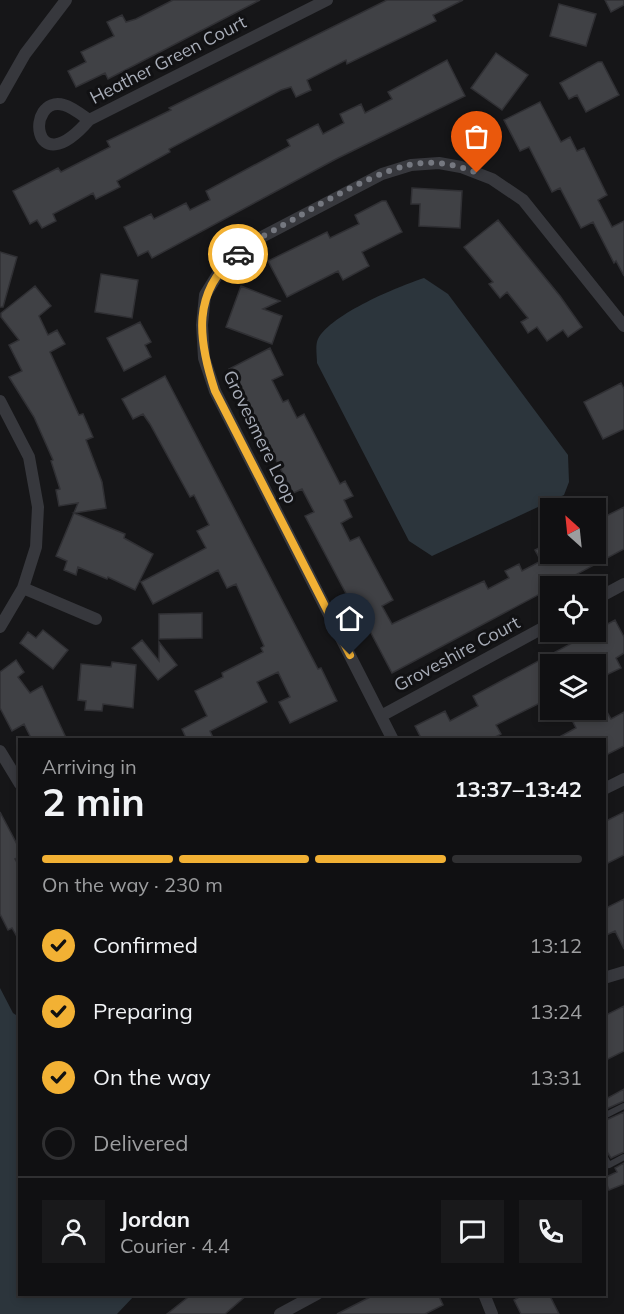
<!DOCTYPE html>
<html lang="en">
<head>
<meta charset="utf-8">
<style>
  :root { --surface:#101012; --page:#19191b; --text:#f1f3f6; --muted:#9c9d9f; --line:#303032; --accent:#f2b134 }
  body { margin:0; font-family:Mulish,sans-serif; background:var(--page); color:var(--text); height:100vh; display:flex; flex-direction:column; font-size:22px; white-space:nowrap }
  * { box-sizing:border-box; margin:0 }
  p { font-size:20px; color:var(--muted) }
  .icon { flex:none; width:33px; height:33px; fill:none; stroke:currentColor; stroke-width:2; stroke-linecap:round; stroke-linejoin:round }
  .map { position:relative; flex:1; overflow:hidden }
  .panel { position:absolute; left:18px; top:738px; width:588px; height:558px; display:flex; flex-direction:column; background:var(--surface); border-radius:0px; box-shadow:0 3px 9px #0003,0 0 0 2px var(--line) }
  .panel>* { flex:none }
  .needle { width:39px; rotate:333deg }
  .buttons { position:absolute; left:540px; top:498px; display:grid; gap:12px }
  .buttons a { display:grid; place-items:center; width:66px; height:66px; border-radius:0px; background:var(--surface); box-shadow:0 3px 9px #0003,0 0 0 2px var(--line); font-size:30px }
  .pin { position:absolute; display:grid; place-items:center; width:51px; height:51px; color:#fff; margin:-62px -26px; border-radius:50% 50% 50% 0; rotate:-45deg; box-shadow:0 0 6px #0007 }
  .pin .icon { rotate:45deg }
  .courier { position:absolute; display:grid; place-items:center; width:60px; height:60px; margin:-30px; border:4px solid #f2b134; border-radius:50%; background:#fff; color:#222; box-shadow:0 2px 8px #0007 }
  .summary em { font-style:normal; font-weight:700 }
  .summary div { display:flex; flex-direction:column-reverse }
  .summary { display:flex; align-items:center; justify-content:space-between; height:102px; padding:0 24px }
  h1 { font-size:39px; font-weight:700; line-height:45px }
  .bar { display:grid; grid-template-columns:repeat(4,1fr); gap:9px 6px; align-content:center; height:72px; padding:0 24px }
  .bar i { height:8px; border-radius:4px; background:var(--line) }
  .bar .on { background:var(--accent) }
  .bar p { grid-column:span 4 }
  .line { display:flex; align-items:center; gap:15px; padding:0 24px; border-top:2px solid var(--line) }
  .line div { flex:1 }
  .round { display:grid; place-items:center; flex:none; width:63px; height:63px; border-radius:0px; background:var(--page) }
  ol { padding:0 24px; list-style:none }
  li { display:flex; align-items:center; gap:18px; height:66px }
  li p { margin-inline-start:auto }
  li .icon { padding:6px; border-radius:50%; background:var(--accent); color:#111; stroke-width:4 }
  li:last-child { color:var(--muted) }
  li i { width:33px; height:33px; border:3px solid var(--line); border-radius:50% }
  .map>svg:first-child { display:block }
</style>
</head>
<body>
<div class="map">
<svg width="624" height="1314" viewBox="0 0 624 1314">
  <rect width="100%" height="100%" fill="#161618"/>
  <path fill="#2c353c" d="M424 278 448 294 568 455 569 482 564 495 432 556 409 541 317 363C317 356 315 345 318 339 331 314 399 286 424 278Z
    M0 988 13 1013 19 1017 20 1294 135 1295 117 1314H0Z"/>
  <path fill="#404145" stroke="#303034" stroke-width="1.5" d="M173 0H260L108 79 105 73 76 87 68 71 86 62 81 52 114 36 107 22 122 15 126 22 136 19Z
    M387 0H463L433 15 436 21 347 64 346 60 307 80 311 90 296 97 291 87 281 90 169 149 170 152 117 181 120 187 96 199 93 193 53 214 56 221 42 228 37 220 30 224 13 191 58 168 61 172 110 147 107 141 171 110 169 108Z
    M605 0H624V5L611 12Z
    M559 4 596 14 586 46 550 36Z
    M496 53 528 75 502 110 471 88Z
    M447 60 465 96 336 159 152 258 148 251 138 256 124 227 151 214 154 219 186 203 190 210 210 200 206 191 290 146 287 140 318 124 323 134 344 123 340 114 361 104 365 113 392 99 388 92Z
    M598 62H602L619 95 586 112 577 95 569 99 560 83Z
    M540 102 561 142 570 137 577 151 584 148 607 195 598 200 612 227 624 221V276L616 261 614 263 593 222 581 228 560 188 552 192 529 147 520 151 504 120Z
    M412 188 462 191 460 228 419 226 420 204H411Z
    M382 201H386L402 232 362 252 369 266 343 280 338 271 287 297 268 261 327 232 330 238 359 224 355 215Z
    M498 220 560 296 582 327 568 337 563 330 547 341 537 327 528 333 521 322 528 318 507 292 500 298 489 284 493 282 464 247Z
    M0 252 17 257 3 307H0Z
    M101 274 138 280 132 318 95 312Z
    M35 286 51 306 39 316 48 335 57 330 65 344 50 352 79 415 83 414 93 437 86 440 102 482 106 508 74 513 125 534 124 538 153 554 135 590 108 577 107 579 78 567 76 575 64 570 67 561 56 556 78 503 59 506 56 490 60 489 51 461 53 460 34 417 9 377 22 371 9 345 19 340 1 317V313Z
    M241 286 280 301 263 309 282 316 272 344 226 327Z
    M140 322 151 342 145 345 151 357 124 371 107 338Z
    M270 348 283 375 272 380 283 402 288 400 297 418 304 414 340 484 345 481 353 496 344 500 352 517 341 523 350 541 359 537 393 600 382 606 392 624 484 581 488 589 509 578 505 571 519 564 522 571 541 561 535 550 550 542V554H596V521L624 507V549L392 673 362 616 359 618 305 516 314 512 302 489 293 493 229 369Z
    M165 376 318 669 321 668 337 701 290 723 279 702 290 697 278 672 257 682 267 702 210 731 214 740H187L182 729 207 716 195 691 223 677 222 673 263 652 261 648 264 646 236 584 227 588 218 570 153 604 141 582 206 548 197 531 209 525 194 495 190 497 150 424 143 414 133 419 122 399Z
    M621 383 624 389V429L603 439 584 402Z
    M202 613V638L159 639V614Z
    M615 620 624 637V653L616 658 621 668 602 677 596 664H550V698L496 725 501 734 490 740H422L415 726 445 711 450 721 478 706 473 696Z
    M43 630 68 650 53 669 20 643 28 632 36 638Z
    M142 640 159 661V642L177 665 158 680 132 648Z
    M16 660 24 672 18 677 30 693 42 686 67 740H32L24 724 12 731 0 708V672Z
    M112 662 136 665 133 708 103 704 102 711 85 710 86 701 78 700 81 664 111 667Z
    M604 707 611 719 624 712V746L604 756V740H554L576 728 573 722Z
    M0 812 20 850V857L15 859 20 868V942L12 928 8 930 0 914Z
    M624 812V855L604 865V822Z
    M624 899V949L615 931 604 936V909Z
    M624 1006V1051L604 1061V1016Z
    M624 1089V1101L604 1110V1100Z
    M624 1112V1152L611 1158 604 1147V1121Z
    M624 1163V1184L609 1190 604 1178 617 1172 615 1168Z
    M192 1294H248L225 1314H167Z
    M376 1294H438L443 1305 425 1314H337Z
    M524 1294H549L559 1314H521L514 1300Z"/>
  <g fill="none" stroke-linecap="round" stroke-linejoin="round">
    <path stroke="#37383d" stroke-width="6" d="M604 1116 624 1106
      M604 1156 609 1165 624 1157"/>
    <path stroke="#37383d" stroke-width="12" d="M0 98 25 54 66 0
      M89 120C82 115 72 107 64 105 25 94 31 187 89 120L327 0
      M0 401 29 457 38 507 36 547 23 588 0 627
      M23 588 96 619
      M596 599 624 584
      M381 716 550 624
      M393 740 215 391 204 358 202 325 205 295 223 266 256 240 382 174 411 165 439 163 461 167 492 179 523 200 624 326
      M0 751 20 784
      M604 789 624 779
      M604 978 624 972
      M484 1294 492 1314
      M280 1314 317 1294"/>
  </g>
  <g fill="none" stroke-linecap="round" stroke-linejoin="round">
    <path stroke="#757880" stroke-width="6" stroke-dasharray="0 10.8" d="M238 254 256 240C300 217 362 176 409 165 432 160 456 164 477 173"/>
    <path stroke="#f2b134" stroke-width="8" d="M238 254C191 291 198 340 215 391L350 655"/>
  </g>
  <g text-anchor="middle" stroke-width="6" stroke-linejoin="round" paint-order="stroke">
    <g font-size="18" fill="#a8adb8" stroke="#111113">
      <text transform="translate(168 60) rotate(-27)" y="6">Heather Green Court</text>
      <text transform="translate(260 437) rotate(64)" y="6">Grovesmere Loop</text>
      <text transform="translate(457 654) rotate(-28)" y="6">Groveshire Court</text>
    </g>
  </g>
</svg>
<div class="buttons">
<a><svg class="needle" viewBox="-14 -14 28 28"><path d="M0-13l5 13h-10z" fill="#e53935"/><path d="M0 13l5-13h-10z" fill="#9c9d9f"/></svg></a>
<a><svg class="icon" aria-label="locate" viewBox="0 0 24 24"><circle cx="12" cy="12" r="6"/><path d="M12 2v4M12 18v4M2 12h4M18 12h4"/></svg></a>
<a><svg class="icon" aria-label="layers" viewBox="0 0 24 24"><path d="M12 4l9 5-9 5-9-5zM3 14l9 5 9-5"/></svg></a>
</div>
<div class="pin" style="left:477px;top:173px;background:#ea580c"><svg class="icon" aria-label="bag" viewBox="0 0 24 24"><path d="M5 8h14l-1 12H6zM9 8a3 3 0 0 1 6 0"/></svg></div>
<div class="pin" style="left:350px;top:655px;background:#1f2937"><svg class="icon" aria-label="home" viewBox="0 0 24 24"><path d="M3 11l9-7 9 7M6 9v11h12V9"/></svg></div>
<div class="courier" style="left:238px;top:254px"><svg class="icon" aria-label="car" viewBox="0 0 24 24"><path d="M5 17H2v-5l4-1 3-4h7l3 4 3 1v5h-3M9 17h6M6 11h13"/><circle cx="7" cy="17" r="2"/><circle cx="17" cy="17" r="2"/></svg></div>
<section class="panel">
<div class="summary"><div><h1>2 min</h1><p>Arriving in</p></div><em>13:37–13:42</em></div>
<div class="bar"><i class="on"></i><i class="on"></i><i class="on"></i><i></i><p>On the way · 230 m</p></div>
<ol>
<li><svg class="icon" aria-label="check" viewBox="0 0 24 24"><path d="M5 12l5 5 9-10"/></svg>Confirmed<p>13:12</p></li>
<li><svg class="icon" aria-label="check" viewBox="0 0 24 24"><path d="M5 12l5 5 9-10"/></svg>Preparing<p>13:24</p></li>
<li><svg class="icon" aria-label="check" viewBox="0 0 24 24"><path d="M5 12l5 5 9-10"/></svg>On the way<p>13:31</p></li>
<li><i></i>Delivered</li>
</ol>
<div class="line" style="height:108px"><a class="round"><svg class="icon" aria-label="person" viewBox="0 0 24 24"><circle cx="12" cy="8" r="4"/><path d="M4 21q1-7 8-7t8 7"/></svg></a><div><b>Jordan</b><p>Courier · 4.4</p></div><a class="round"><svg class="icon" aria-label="chat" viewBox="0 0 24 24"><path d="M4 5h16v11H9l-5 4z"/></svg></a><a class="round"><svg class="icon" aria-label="phone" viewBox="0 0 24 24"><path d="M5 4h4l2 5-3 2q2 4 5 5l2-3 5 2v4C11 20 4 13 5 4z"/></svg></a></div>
</section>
</div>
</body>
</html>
